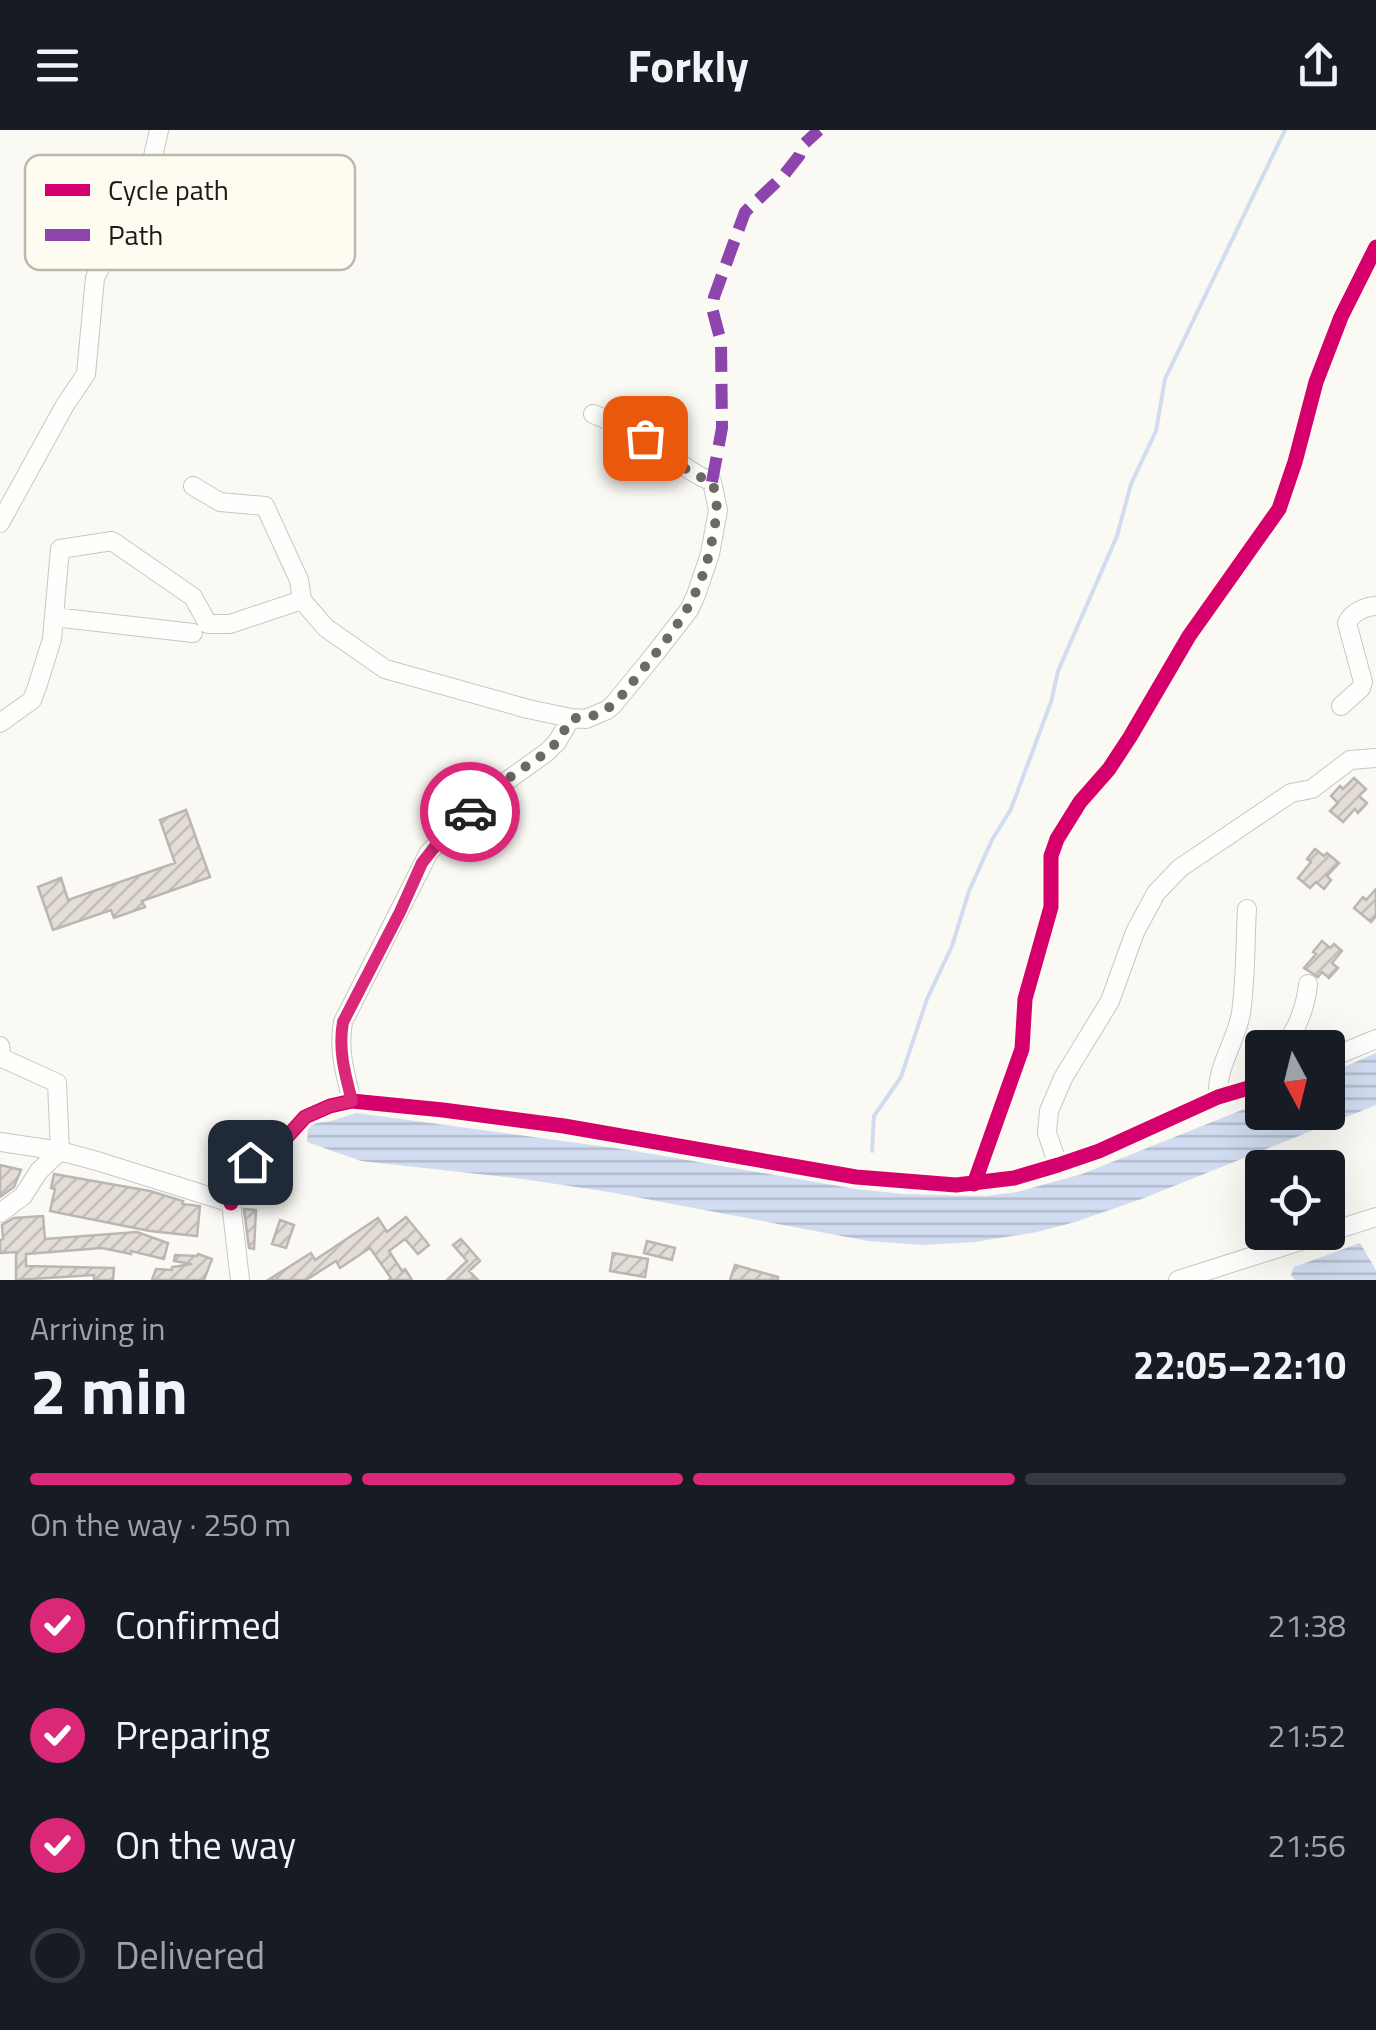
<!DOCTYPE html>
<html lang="en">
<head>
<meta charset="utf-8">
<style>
  :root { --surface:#171b24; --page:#20242c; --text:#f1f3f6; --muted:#9ea1a6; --line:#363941; --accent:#db2777 }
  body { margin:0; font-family:"Titillium Web",sans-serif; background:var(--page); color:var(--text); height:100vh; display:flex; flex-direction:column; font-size:38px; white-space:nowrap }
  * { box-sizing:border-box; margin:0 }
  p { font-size:32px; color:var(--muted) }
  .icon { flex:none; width:55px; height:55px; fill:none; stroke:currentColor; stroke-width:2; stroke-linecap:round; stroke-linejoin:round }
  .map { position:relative; height:1150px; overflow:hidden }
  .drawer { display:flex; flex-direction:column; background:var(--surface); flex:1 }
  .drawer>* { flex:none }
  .needle { width:65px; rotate:173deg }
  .buttons { position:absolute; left:1245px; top:900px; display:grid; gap:20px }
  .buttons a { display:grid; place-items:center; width:100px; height:100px; border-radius:10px; background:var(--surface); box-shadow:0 10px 40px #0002; font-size:50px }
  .pin { position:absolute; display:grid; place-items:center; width:85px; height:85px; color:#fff; margin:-42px; border-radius:20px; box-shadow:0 5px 15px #0006 }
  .courier { position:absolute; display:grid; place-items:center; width:100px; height:100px; margin:-50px; border:8px solid #db2777; border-radius:50%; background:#fff; color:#222; box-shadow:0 2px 12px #0007 }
  .headline em { font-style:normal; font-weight:700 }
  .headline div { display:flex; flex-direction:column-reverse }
  .headline { display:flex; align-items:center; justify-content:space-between; height:170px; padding:0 30px }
  h1 { font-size:65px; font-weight:700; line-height:75px }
  .bar { display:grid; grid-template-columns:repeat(4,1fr); gap:15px 10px; align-content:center; height:120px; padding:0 30px }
  .bar i { height:12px; border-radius:8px; background:var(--line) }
  .bar .active { background:var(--accent) }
  .bar p { grid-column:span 4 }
  ol { padding:0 30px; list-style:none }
  li { display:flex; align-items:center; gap:30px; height:110px }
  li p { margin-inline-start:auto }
  li .icon { padding:10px; border-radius:50%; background:var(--accent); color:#fff; stroke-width:4 }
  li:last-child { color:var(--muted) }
  li i { width:55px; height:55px; border:5px solid var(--line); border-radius:50% }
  header { display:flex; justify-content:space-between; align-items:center; height:130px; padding:0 30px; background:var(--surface); font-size:45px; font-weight:700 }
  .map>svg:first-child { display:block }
</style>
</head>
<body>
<header><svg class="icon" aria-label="menu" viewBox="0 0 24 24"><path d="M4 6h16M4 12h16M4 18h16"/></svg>Forkly<svg class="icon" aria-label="share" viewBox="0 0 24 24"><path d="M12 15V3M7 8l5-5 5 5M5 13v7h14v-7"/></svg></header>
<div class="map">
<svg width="1376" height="1150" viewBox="0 0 1376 1150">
  <defs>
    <pattern id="water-rules" width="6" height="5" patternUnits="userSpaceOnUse" patternTransform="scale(2.5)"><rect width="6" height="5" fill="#d1dcf0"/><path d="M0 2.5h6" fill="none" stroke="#b3bccd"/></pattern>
    <pattern id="building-hatch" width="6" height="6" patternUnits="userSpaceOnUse" patternTransform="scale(2.5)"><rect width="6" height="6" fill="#e3ddd6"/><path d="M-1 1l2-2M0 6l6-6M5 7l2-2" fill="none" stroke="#c2bdb7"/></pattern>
  </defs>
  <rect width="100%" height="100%" fill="#faf9f4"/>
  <path fill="url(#water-rules)" d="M1376 923V975L1144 1068 1075 1092 1037 1102 975 1112 923 1115 868 1111 609 1062 523 1049 361 1031 307 1012 308 994 331 991 356 983 629 1020 856 1059 903 1064 987 1066 1017 1062 1082 1044 1262 972V982H1328V944Z
    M1360 1113 1376 1140V1150H1295L1291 1145 1294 1137Z"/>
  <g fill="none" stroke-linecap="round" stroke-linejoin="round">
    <path stroke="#d1dcf0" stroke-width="4" d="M872 1021 874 986 901 947 927 869 952 816 969 761 992 710 1011 679 1051 572 1058 541 1117 406 1131 354 1156 301 1165 249 1285 0"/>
  </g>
  <path fill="url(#building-hatch)" stroke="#b9b6b3" stroke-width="2.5" d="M1354 648 1366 659 1359 666 1367 673 1358 683 1355 679 1343 692 1330 681 1338 673 1331 666 1340 656 1343 659Z
    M186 680 210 747 142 771 145 777 114 788 111 780 53 800 38 757 61 748 68 770 175 733 160 690Z
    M1315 719 1324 726 1327 723 1339 733 1327 746 1331 750 1324 759 1316 752 1310 758 1298 748 1311 732 1307 729Z
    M1376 759V786L1371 792 1354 778 1363 767 1366 770Z
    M1322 811 1330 818 1334 814 1342 821 1332 833 1338 838 1329 848 1322 842 1318 847 1304 838 1316 824 1313 822Z
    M0 1035 21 1040 14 1057 0 1067Z
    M259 1041 286 1045 284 1057 252 1052Z
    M54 1044 150 1061 183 1071 182 1074 200 1076 197 1106 150 1101 50 1081 55 1059 51 1058Z
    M244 1079 256 1080 254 1119 249 1118Z
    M43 1086 45 1109 137 1102 168 1113 164 1129 131 1121V1124L102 1118 26 1124V1136L114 1138 113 1150H94V1145L16 1150V1122L0 1123V1110L3 1109 2 1095 14 1088Z
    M406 1087 429 1115 418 1124 405 1109 389 1121 402 1141 405 1139 412 1150H389L391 1148 370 1118 340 1138 336 1131 306 1150H268L311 1123 315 1130 378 1088 387 1102Z
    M280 1090 294 1095 286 1118 272 1114Z
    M461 1109 480 1131 469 1141 478 1150H447L467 1131 453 1115Z
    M647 1111 675 1118 672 1130 644 1123Z
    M613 1123 648 1129 645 1147 610 1141Z
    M198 1124 212 1129 204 1150H152L156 1139 172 1140V1137L192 1134 174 1131 175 1125 197 1126Z
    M735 1135 778 1147V1150H730Z"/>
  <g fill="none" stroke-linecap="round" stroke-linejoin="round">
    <defs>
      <path id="minor" d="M193 356 220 372 265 376 299 450 302 470 307 476 326 498 385 539 528 579 571 588 586 589 607 580 613 575 654 525 689 480 696 465 710 424 718 380 712 352C686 341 668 323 645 308 629 298 611 291 593 284
        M0 393 65 275 86 244 95 148 150 40 159 0
        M54 487 193 503
        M1341 576 1361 558 1363 552 1347 493C1351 483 1366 476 1376 476
        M0 593 32 570 37 557 52 509 60 419 112 411 193 467 208 494H230L302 470
        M0 916 2 928 57 953 60 1021 39 1041 23 1066 0 1083
        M1283 918C1297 900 1306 876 1308 854
        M1328 929 1376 909
        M1218 967C1216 937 1236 912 1241 883 1246 848 1245 813 1247 779
        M352 971C345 944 338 920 343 892L429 722 483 668 547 622 557 612 571 588
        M0 1012 60 1021 97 1031 231 1073 240 1150
        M1058 1035 1047 1003 1049 981 1063 948 1110 871 1135 802 1156 763 1180 738 1291 663 1312 659 1350 630 1376 628
        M974 1054 1022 919 1025 869 1051 777V726L1057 709 1080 672 1109 639 1130 607 1189 506 1279 379 1295 332 1316 252 1341 187 1376 117
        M231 1073 240 1048 250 1032 286 1008 305 987 330 976 352 971 443 980 564 996 856 1047 956 1055 1014 1048 1058 1035 1099 1021 1218 967 1262 954
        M1178 1150 1376 1087"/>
    </defs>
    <use href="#minor" stroke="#c8c7c3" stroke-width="20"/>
    <use href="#minor" stroke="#fefefd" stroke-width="18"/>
    <path stroke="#8e44ad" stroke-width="12" stroke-dasharray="25 12" stroke-linecap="butt" d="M712 352 722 298 721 212 712 178 714 167 745 82 784 45 799 26 803 15 819 0"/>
    <defs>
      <path id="cycleway" d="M974 1054 1022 919 1025 869 1051 777V726L1057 709 1080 672 1109 639 1130 607 1189 506 1279 379 1295 332 1316 252 1341 187 1376 117
        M231 1073 240 1048 250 1032 286 1008 305 987 330 976 352 971 443 980 564 996 856 1047 956 1055 1014 1048 1058 1035 1099 1021 1218 967 1262 954"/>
    </defs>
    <use href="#cycleway" stroke="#fefbf0" stroke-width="21"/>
    <use href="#cycleway" stroke="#d6006c" stroke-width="15"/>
  </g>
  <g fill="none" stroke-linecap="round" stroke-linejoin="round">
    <path stroke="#6a6964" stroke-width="10" stroke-dasharray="0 18" d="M470 682 500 654 547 622 557 612 572 588C608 590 622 565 643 539 680 494 703 463 713 405 717 385 719 372 712 352L691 343 645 308"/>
    <path stroke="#db2777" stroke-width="12" d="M250 1032 286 1008 305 987 330 976 352 971C345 944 338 920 343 892L400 782 422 733 437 714 470 682"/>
  </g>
  <rect x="25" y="25" width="330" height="115" rx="15" fill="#fefbf0" stroke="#bab8af" stroke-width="2.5"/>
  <rect x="45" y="54" width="45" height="12" fill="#d6006c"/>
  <rect x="45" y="99" width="45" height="12" fill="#8e44ad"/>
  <g font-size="28" fill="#1c1b17">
    <text x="108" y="70">Cycle path</text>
    <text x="108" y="115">Path</text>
  </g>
</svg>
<div class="buttons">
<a><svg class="needle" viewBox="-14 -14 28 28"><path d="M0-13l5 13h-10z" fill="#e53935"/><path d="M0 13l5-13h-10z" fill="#9ea1a6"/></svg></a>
<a><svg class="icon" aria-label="locate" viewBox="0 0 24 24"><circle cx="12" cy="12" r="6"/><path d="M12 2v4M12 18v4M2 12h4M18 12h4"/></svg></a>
</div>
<div class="pin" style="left:645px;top:308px;background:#ea580c"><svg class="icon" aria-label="bag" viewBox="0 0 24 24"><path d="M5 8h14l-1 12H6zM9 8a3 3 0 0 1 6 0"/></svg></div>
<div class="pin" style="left:250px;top:1032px;background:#1f2937"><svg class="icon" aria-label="home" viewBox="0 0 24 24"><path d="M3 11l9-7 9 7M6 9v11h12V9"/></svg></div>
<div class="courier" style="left:470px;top:682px"><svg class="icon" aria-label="car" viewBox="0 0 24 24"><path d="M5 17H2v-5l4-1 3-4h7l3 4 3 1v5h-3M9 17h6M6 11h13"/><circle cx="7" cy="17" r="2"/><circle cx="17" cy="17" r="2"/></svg></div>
</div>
<section class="drawer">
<div class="headline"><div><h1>2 min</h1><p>Arriving in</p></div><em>22:05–22:10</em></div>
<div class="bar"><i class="active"></i><i class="active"></i><i class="active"></i><i></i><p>On the way · 250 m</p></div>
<ol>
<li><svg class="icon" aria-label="check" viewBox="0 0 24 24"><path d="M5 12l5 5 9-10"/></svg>Confirmed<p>21:38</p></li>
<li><svg class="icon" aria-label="check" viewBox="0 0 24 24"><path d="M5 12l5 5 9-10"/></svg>Preparing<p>21:52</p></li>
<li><svg class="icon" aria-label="check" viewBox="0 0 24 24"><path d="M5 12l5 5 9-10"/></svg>On the way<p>21:56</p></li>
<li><i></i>Delivered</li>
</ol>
</section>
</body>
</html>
